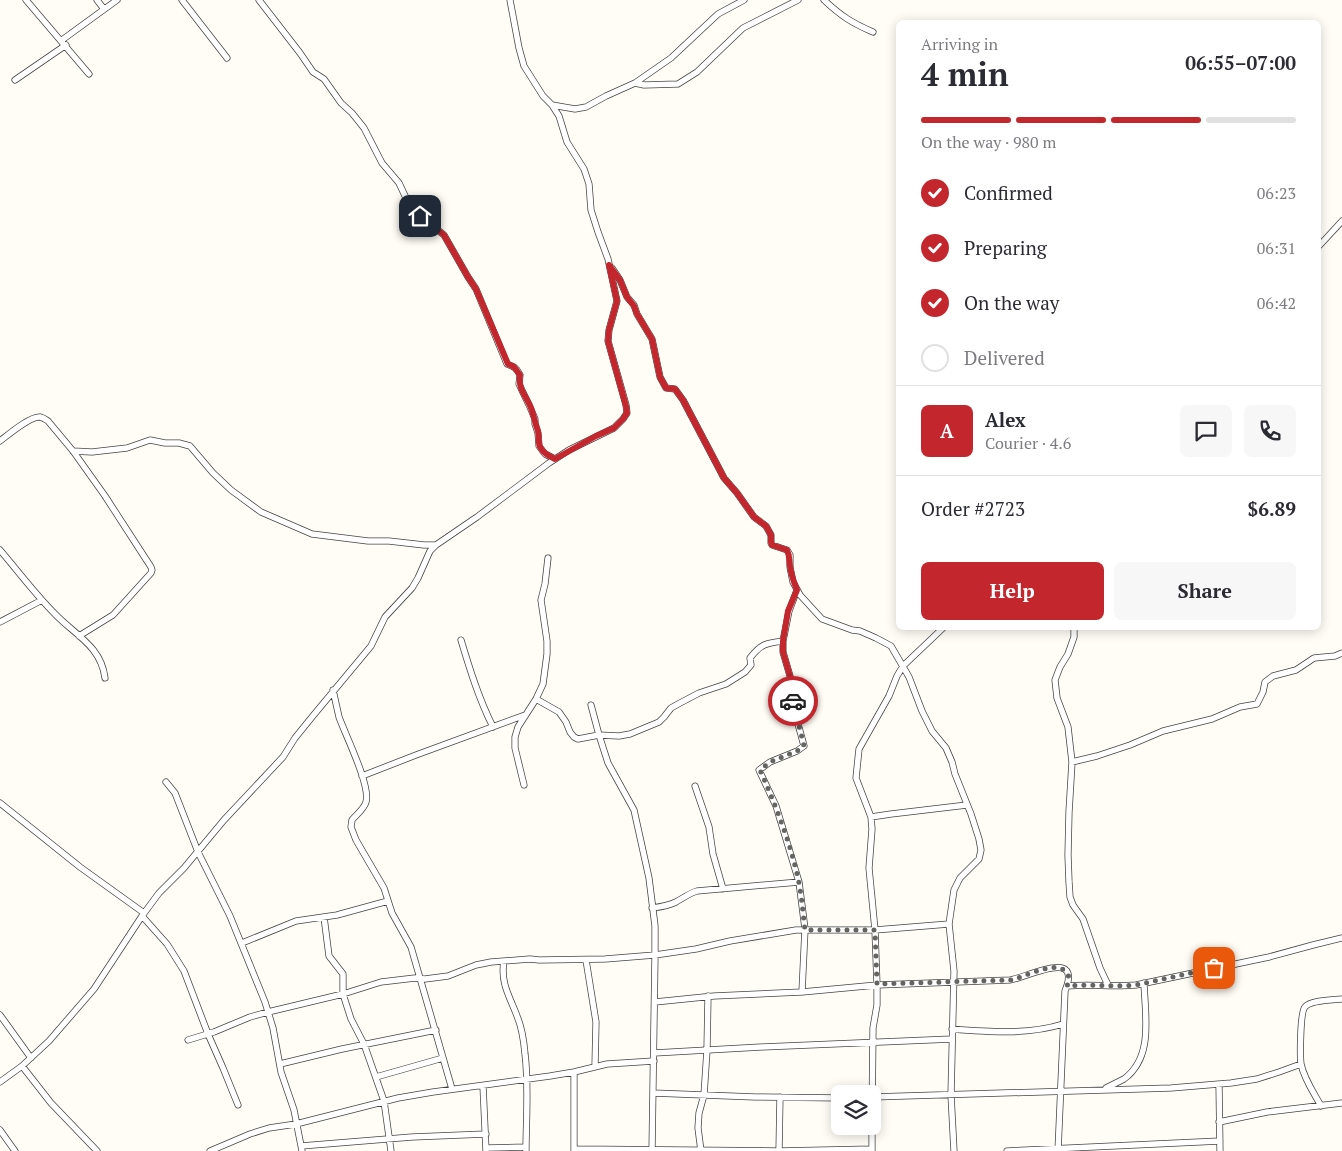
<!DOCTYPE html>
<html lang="en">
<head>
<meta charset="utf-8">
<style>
  :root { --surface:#fff; --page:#f7f7f7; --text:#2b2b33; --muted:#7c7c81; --line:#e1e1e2; --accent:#c4262e }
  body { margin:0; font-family:"PT Serif",serif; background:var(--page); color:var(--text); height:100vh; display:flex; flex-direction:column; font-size:19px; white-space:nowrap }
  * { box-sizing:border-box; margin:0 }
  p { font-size:16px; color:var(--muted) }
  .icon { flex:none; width:28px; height:28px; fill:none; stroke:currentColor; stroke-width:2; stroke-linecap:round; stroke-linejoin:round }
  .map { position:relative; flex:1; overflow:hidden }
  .details { position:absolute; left:896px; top:20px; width:425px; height:610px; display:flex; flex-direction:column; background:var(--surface); border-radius:8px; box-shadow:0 2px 12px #0003 }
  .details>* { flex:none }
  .tools { position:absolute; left:831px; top:1085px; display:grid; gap:10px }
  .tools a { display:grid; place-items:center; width:50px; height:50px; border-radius:8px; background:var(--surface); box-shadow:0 2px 12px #0003; font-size:25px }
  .pin { position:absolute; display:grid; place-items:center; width:42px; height:42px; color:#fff; margin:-21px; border-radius:10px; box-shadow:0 2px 8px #0006 }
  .courier { position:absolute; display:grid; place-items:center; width:50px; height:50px; margin:-25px; border:4px solid #c4262e; border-radius:50%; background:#fff; color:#222; box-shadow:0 1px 6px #0007 }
  .summary em { font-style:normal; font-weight:700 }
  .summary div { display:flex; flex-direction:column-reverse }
  .summary { display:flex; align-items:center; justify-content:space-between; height:85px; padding:0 25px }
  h1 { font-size:32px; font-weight:700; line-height:38px }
  .bar { display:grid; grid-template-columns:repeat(4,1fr); gap:8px 5px; align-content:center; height:60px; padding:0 25px }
  .bar i { height:6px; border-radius:4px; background:var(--line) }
  .bar .on { background:var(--accent) }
  .bar p { grid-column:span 4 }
  .line { display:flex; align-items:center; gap:12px; padding:0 25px; border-top:1px solid var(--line) }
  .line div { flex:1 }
  .round { display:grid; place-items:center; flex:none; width:52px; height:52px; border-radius:8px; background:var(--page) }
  ol { padding:0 25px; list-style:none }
  li { display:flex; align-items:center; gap:15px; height:55px }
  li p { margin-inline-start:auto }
  li .icon { padding:5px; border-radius:50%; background:var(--accent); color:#fff; stroke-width:4 }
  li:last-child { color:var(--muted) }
  li i { width:28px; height:28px; border:2px solid var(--line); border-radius:50% }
  .cta { display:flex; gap:10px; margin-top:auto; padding:10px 25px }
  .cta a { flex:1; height:58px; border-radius:8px; background:var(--accent); color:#fff; font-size:20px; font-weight:700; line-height:58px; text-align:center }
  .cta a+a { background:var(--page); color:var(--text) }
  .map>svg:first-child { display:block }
</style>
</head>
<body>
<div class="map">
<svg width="1342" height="1151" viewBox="0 0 1342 1151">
  <rect width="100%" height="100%" fill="#fffdf5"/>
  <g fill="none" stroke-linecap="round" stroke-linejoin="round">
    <defs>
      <path id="minor" d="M26 0 89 74
        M97 0 104 9
        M182 0 227 58
        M259 0 300 53 313 72 324 79 341 103 352 113 364 128 382 163 399 183 406 198 411 206 430 226 439 231 444 235 468 277 476 289 507 364 514 367 517 370 520 375 519 384 530 407 535 419V424L538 433 539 446 545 454 555 459
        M824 0C841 16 852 23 873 32
        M62 40 117 0
        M15 80 66 45
        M635 83 644 85 678 84 697 72 743 28 798 0
        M552 105 575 109 586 107 606 96 635 83 671 58 718 14 744 0
        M1319 246 1342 221
        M612 268 620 280 627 297 634 305 637 314 652 339 660 377 666 388 675 389 683 400 724 478 737 493 754 517 766 526 771 535V543L772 545 787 550 790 555V567L793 582 800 595 822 619 852 630 860 631 876 638 891 646 909 677 922 711 932 731 946 748 952 762 955 774 971 814 979 839 981 850 979 859 960 878 954 890 949 924 954 971 951 1095 954 1151
        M0 441C8 435 30 416 40 417 44 418 45 419 48 421L73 451 105 496 151 567 152 570 151 573 113 615 79 636
        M73 451 92 452 127 448 150 440 165 443H179L190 446 213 473 231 490 261 512 312 534 368 541H389L424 545H436L477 517 549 463 569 450 614 428 623 419 627 413 626 405 608 341 609 330 617 301 608 259 598 232 591 210 589 184 584 169 567 142 559 116 552 105 543 96 524 66 519 48 510 0
        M0 550C18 571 35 594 55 614 75 635 101 646 105 678
        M797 590 789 611 783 641V652L790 676 794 709 804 746 797 751 770 762 759 770 776 806 799 882 805 929 802 992
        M0 622 42 600
        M1074 628V637L1068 654 1060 667 1055 680 1057 698 1068 727 1072 762 1069 812 1068 855 1069 882 1070 897 1073 905 1083 919 1100 968 1108 985
        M461 640C470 670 479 699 493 727
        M333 690C335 699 337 708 339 717 345 734 371 786 366 802 364 809 357 814 352 820L351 827 356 840 384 888 392 913 411 947 452 1089
        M536 699 559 712 566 722 570 732 574 737 578 739 599 735 619 736 630 734 659 722 664 717 671 708 680 703 699 693 726 684 745 672 751 665 750 658C761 644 766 643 783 641
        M591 705 599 735 608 763 634 810 649 878 655 926V955L652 1151
        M1072 762 1097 756 1130 745 1163 731 1212 719 1240 707 1257 704 1263 692 1265 682 1273 676 1296 670 1314 658 1335 656 1342 653
        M362 776 416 755 525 715
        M166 782 175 793 198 852 230 916 265 1002 273 1028 281 1072 294 1110 302 1151
        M524 785 515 748V737L518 727 536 699 543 684 547 654V641L541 600 545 584 548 558
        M695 786 709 827 713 854 723 889
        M0 803 80 867 144 913
        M871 817 891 814 967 805
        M652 908C660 907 668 906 676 902 683 898 690 893 697 891L799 882
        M142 916 167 944 184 971 208 1034 223 1068 238 1105
        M324 917 329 956 343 974V994L351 1019 364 1044 384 1101 391 1151
        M242 943 296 921 337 915 388 901
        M586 960 596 1022 595 1066
        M504 961C500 983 510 997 517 1016 522 1028 524 1042 525 1054 529 1085 526 1120 526 1151
        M1067 986C1090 984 1113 987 1136 985L1269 957 1313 945 1342 938
        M655 1002 714 996 802 992 877 985 1010 980C1026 978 1083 947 1065 991L1058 1151
        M0 1015 31 1058
        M952 1029C989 1032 1028 1035 1063 1024
        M188 1040 214 1032 250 1017 268 1012 343 994 381 982 415 978 425 979 448 976 476 965 491 962 530 959 539 960 605 959 655 955 696 949 730 941 796 930H875L949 924
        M654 1053 761 1047 952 1039
        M280 1064 342 1049 436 1030
        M22 1066 51 1103 97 1151
        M574 1072V1151
        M376 1077 443 1058
        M0 1082 22 1066 49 1041 94 989 142 916 159 893 184 868 224 820 283 757 295 738 312 717 371 646 385 617 412 588 418 578 430 551 436 545
        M1219 1084 1220 1151
        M483 1086 486 1151
        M1106 1088C1112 1085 1118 1082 1124 1079 1154 1057 1145 1015 1144 983
        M653 1093 755 1097 840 1098
        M872 1097 1171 1088 1231 1083 1257 1079 1279 1072 1301 1064
        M1321 1106C1314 1093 1304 1079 1301 1064 1300 1056 1300 1012 1305 1007 1310 1000 1334 1000 1342 999
        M872 1121 873 1028 877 1005V985L875 930 869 868 872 829 871 817 856 778 859 749 889 696 897 676 903 666 943 628
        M1219 1122 1267 1112 1342 1103
        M0 1130 15 1151
        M301 1146 412 1137 486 1134
        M486 1148 526 1147
        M575 1149 779 1151 872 1149
        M210 1151 250 1134 269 1128 296 1124 398 1098 433 1092 550 1076 574 1072 607 1064 654 1061
        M701 1151 698 1128 699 1113 704 1095 707 1050 708 996
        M779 1151 780 1097
        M872 1151V1126
        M1007 1151 1220 1141"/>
    </defs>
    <use href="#minor" stroke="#444" stroke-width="7"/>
    <use href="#minor" stroke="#fff" stroke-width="5.5"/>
  </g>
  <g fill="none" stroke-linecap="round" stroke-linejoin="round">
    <path stroke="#646461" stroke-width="5" stroke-dasharray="0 9" d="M793 701 804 746 797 751 770 762 760 770C776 806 791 844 799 883 802 899 803 914 805 930H875L877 984 1010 980C1024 978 1055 959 1066 972 1070 976 1069 981 1067 986 1090 984 1113 987 1136 985L1214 968"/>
    <path stroke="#c4262e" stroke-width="6" d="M420 216 430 226 439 231 444 235 468 277 476 289 508 364 514 367 520 375C518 390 526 395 531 408 534 416 535 423 538 431 539 436 538 442 540 447 543 453 549 456 555 459L596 436 614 428 623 419 627 413 626 406 608 341 609 330 617 301 609 265 620 280 627 297 634 306 637 314 652 339 660 377 666 388 675 389 683 400 724 478 737 493 754 517 766 526 771 535V542L772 545 787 550C790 556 789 560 790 566 791 575 794 582 797 590L788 611 783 641V652L790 676 793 701"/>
  </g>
</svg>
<div class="tools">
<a><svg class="icon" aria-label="layers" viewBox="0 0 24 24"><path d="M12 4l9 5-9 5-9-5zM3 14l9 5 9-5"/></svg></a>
</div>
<div class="pin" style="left:1214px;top:968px;background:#ea580c"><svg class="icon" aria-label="bag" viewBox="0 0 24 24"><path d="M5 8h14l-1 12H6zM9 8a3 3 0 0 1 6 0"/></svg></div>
<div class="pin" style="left:420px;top:216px;background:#1f2937"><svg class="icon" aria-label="home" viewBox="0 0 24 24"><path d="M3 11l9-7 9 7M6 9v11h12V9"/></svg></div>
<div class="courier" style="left:793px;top:701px"><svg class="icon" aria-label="car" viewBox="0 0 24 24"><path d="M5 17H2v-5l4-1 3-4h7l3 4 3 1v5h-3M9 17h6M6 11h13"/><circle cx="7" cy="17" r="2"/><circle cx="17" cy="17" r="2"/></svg></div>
<section class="details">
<div class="summary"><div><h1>4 min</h1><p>Arriving in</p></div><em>06:55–07:00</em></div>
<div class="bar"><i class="on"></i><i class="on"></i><i class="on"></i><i></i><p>On the way · 980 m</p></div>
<ol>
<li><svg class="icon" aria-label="check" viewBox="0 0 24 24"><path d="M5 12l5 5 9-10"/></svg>Confirmed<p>06:23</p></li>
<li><svg class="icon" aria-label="check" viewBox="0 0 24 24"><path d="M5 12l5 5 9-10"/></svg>Preparing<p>06:31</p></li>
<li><svg class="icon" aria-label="check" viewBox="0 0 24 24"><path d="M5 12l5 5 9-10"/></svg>On the way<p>06:42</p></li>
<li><i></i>Delivered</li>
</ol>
<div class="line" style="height:90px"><b class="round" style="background:var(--accent);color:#fff">A</b><div><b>Alex</b><p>Courier · 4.6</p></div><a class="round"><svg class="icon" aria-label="chat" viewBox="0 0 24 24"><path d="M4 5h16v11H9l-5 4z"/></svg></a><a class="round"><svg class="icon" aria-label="phone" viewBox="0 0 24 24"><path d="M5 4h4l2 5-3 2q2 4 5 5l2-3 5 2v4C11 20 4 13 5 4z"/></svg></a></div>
<div class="line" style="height:65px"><div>Order #2723</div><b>$6.89</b></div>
<div class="cta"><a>Help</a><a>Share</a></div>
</section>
</div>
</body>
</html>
